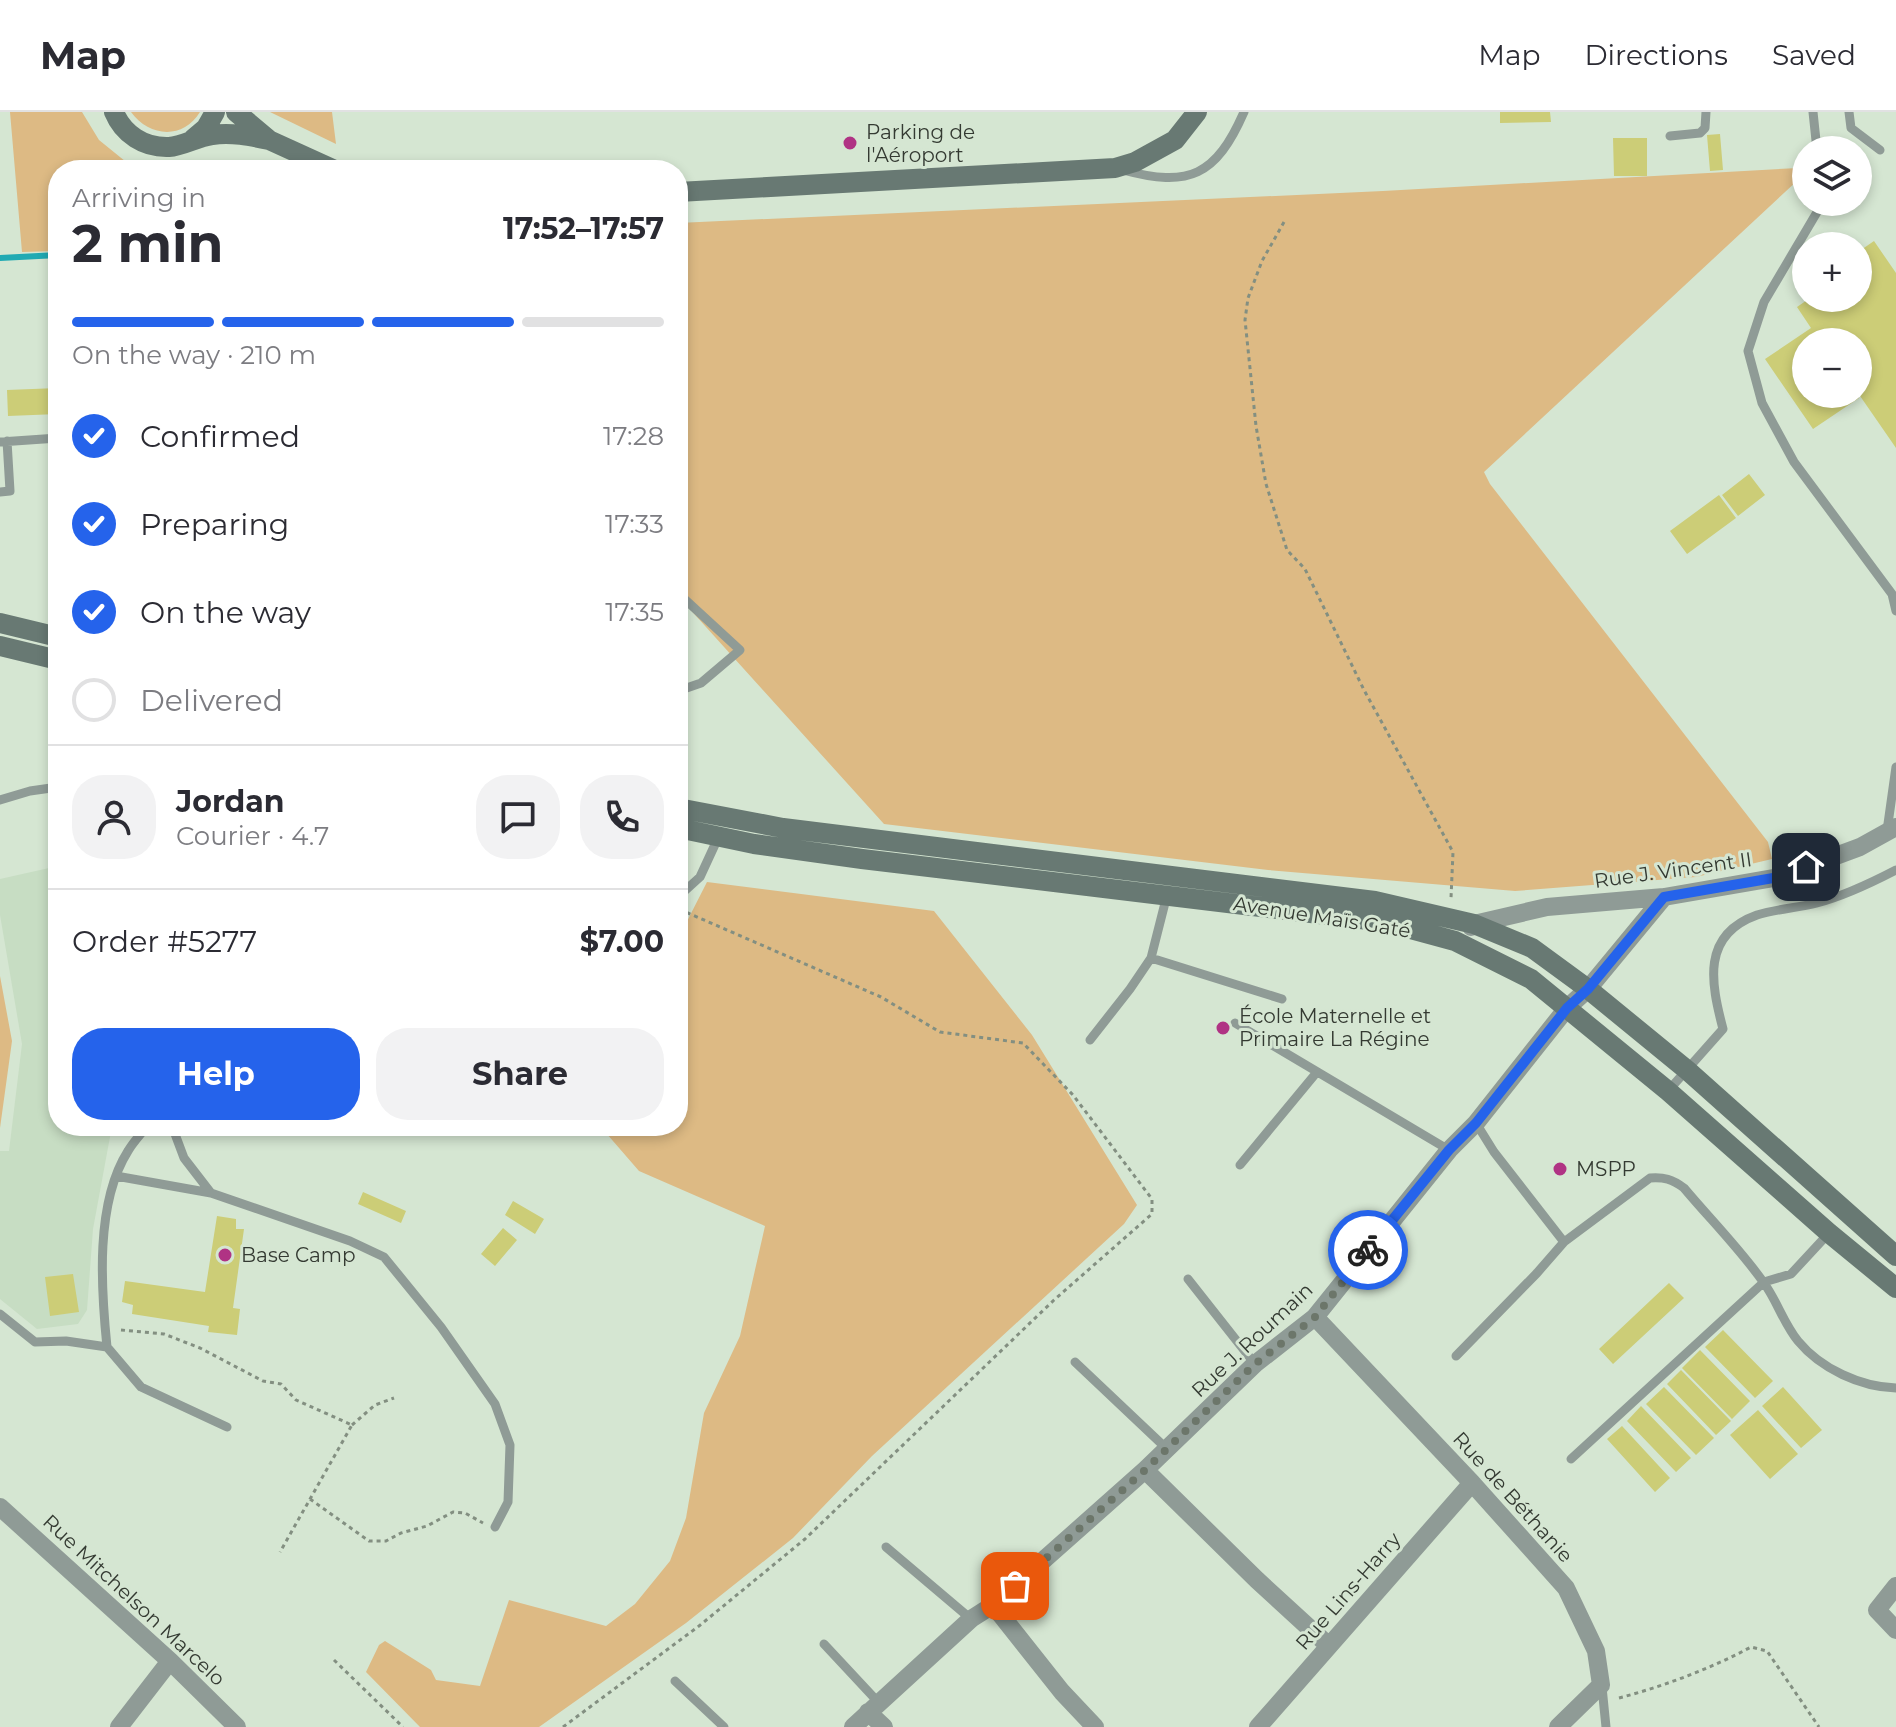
<!DOCTYPE html>
<html lang="en">
<head>
<meta charset="utf-8">
<style>
  :root { --surface:#fff; --page:#f2f2f3; --text:#2b2b33; --muted:#7c7c81; --line:#e1e1e2; --accent:#2563eb }
  body { margin:0; font-family:Montserrat,sans-serif; background:var(--page); color:var(--text); height:100vh; display:flex; flex-direction:column; font-size:30px; white-space:nowrap }
  * { box-sizing:border-box; margin:0 }
  p { font-size:26px; color:var(--muted) }
  .icon { flex:none; width:44px; height:44px; fill:none; stroke:currentColor; stroke-width:2; stroke-linecap:round; stroke-linejoin:round }
  .map { position:relative; flex:1; overflow:hidden }
  .sheet { position:absolute; left:48px; top:48px; width:640px; height:976px; display:flex; flex-direction:column; background:var(--surface); border-radius:32px; box-shadow:0 4px 12px #0003 }
  .sheet>* { flex:none }
  .fabs { position:absolute; left:1792px; top:24px; display:grid; gap:16px }
  .fabs a { display:grid; place-items:center; width:80px; height:80px; border-radius:50%; background:var(--surface); box-shadow:0 4px 12px #0003; font-size:40px }
  .pin { position:absolute; display:grid; place-items:center; width:68px; height:68px; color:#fff; margin:-34px; border-radius:16px; box-shadow:0 4px 12px #0006 }
  .courier { position:absolute; display:grid; place-items:center; width:80px; height:80px; margin:-40px; border:6px solid #2563eb; border-radius:50%; background:#fff; color:#222; box-shadow:0 2px 10px #0007 }
  .overview em { font-style:normal; font-weight:700 }
  .overview div { display:flex; flex-direction:column-reverse }
  .overview { display:flex; align-items:center; justify-content:space-between; height:136px; padding:0 24px }
  h1 { font-size:52px; font-weight:700; line-height:60px }
  .bar { display:grid; grid-template-columns:repeat(4,1fr); gap:12px 8px; align-content:center; height:96px; padding:0 24px }
  .bar i { height:10px; border-radius:6px; background:var(--line) }
  .bar .on { background:var(--accent) }
  .bar p { grid-column:span 4 }
  .line { display:flex; align-items:center; gap:20px; padding:0 24px; border-top:2px solid var(--line) }
  .line div { flex:1 }
  .round { display:grid; place-items:center; flex:none; width:84px; height:84px; border-radius:32px; background:var(--page) }
  ol { padding:0 24px; list-style:none }
  li { display:flex; align-items:center; gap:24px; height:88px }
  li p { margin-inline-start:auto }
  li .icon { padding:8px; border-radius:50%; background:var(--accent); color:#fff; stroke-width:4 }
  li:last-child { color:var(--muted) }
  li i { width:44px; height:44px; border:4px solid var(--line); border-radius:50% }
  .primary-button { display:flex; gap:16px; margin-top:auto; padding:16px 24px }
  .primary-button a { flex:1; height:92px; border-radius:32px; background:var(--accent); color:#fff; font-size:32px; font-weight:700; line-height:92px; text-align:center }
  .primary-button a+a { background:var(--page); color:var(--text) }
  header { display:flex; align-items:center; gap:48px; box-sizing:border-box; height:112px; padding:0 40px; background:var(--surface); border-bottom:2px solid var(--line) }
  header strong { font-size:38px }
  nav { display:flex; gap:44px; margin-inline-start:auto; font-size:28px }
  .map>svg:first-child { display:block }
</style>
</head>
<body>
<header>
<strong>Map</strong>
<nav><a>Map</a><a>Directions</a><a>Saved</a></nav>
</header>
<div class="map">
<svg width="1896" height="1615" viewBox="0 0 1896 1615">
  <rect width="100%" height="100%" fill="#d5e6d2"/>
  <path fill="#c7ddc3" d="M58 754V1014H112L93 1117 87 1198 78 1212 37 1217 0 1187V1039H9L22 932 0 803V767Z"/>
  <path fill="#ddba84" d="M10 0H82L99 28 136 58H58V139L22 140Z
    M131 0H200C183 28 149 25 131 0Z
    M270 0H332L336 32Z
    M1798 56V68L1484 360 1490 372 1768 730 1772 747 1696 765 1515 779 1268 758 884 712 678 484V111L1383 79Z
    M707 770 934 799 1032 923 1137 1093 1124 1112 872 1344 793 1426 686 1511 539 1615H420L366 1560 379 1533 385 1529 431 1558 436 1568 480 1574 509 1488 606 1514 635 1492 670 1449 686 1406 704 1301 740 1224 765 1114 639 1059 600 1014H678V827Z
    M0 864 12 929 0 1016Z"/>
  <g fill="none" stroke-linecap="round" stroke-linejoin="round">
    <path stroke="#21aab3" stroke-width="6" d="M0 146 58 143"/>
  </g>
  <path fill="#cccd77" d="M1500 0H1550L1551 10 1500 11Z
    M1720 22 1723 58 1710 59 1707 23Z
    M1613 26H1647V64H1614Z
    M1874 129 1896 161V336L1858 281V230H1806V282H1857L1859 286 1813 317 1765 247 1811 216 1797 195 1810 186H1858V140Z
    M58 276V302L8 304 7 278Z
    M1749 362 1765 383 1738 404 1722 383Z
    M1719 383 1736 406 1687 442 1670 419Z
    M363 1080 406 1099 401 1111 358 1092Z
    M513 1089 544 1107 535 1122 505 1103Z
    M217 1104 236 1107V1117H244L233 1196 240 1197 237 1223 208 1220 209 1214 132 1202 133 1193 122 1190 125 1169 205 1180Z
    M503 1116 517 1128 495 1154 481 1142Z
    M73 1162 79 1200 50 1204 45 1165Z
    M1669 1171 1684 1186 1613 1252 1599 1237Z
    M1723 1218 1773 1269 1755 1286 1705 1235Z
    M1700 1238 1750 1289 1732 1307 1682 1256Z
    M1681 1258 1731 1309 1716 1323 1667 1272Z
    M1664 1275 1714 1326 1696 1343 1646 1292Z
    M1783 1275 1822 1318 1801 1336 1762 1294Z
    M1641 1294 1691 1346 1676 1360 1627 1309Z
    M1758 1298 1798 1342 1770 1367 1730 1323Z
    M1622 1314 1670 1366 1655 1380 1607 1327Z"/>
  <g fill="none" stroke-linecap="round" stroke-linejoin="round">
    <path stroke="#838f81" stroke-width="3" stroke-dasharray="4 4" stroke-linecap="butt" d="M1284 110 1262 149 1248 186 1245 208 1256 314 1266 372 1287 438 1305 457 1364 578 1453 740 1451 786
      M121 1218 164 1222 200 1236 263 1269 281 1272 296 1288 352 1313 280 1440
      M352 1313 375 1293 394 1286
      M310 1387 369 1429H386L401 1421 427 1414 453 1400 465 1401 483 1411
      M334 1548 403 1615
      M1619 1586C1664 1574 1710 1557 1751 1535L1767 1539 1819 1615
      M563 1615 699 1514 805 1427 1054 1188 1152 1102V1087L1073 983 1023 931 940 920 881 885 681 798"/>
    <path stroke="#8f9b96" stroke-width="9" d="M1813 0 1817 38
      M1849 0 1851 16 1880 38
      M1670 24 1700 21 1705 16 1706 0
      M1123 58C1189 76 1216 64 1244 0
      M1823 90 1764 190 1748 239 1762 291 1794 350 1892 482 1896 499
      M0 330 58 326
      M0 380 10 379 7 329
      M678 481 740 538 701 571 678 579
      M0 688 30 679 58 675
      M1887 719 1896 655
      M678 785 700 765 718 726
      M1151 846 1282 887
      M1235 911 1449 1038
      M1090 928 1130 877 1151 846 1167 783
      M1668 979 1723 917C1711 871 1701 823 1757 803 1776 797 1797 796 1817 791 1844 784 1871 771 1896 758
      M172 1014 184 1046 211 1081 350 1129 384 1145 441 1215 495 1292 510 1333 508 1390 495 1415
      M1240 1053 1317 960
      M116 1064 211 1081
      M1564 1130 1650 1066C1664 1065 1672 1067 1684 1076 1710 1107 1740 1137 1764 1171 1777 1189 1784 1212 1798 1229 1821 1257 1861 1275 1896 1276
      M1188 1167 1255 1252
      M0 1202 35 1230 66 1229 107 1235 141 1275 227 1315
      M107 1235C101 1176 95 1091 128 1039 133 1030 141 1022 147 1014
      M1456 1244 1537 1161 1564 1130 1494 1040 1476 1011
      M1075 1250 1167 1337
      M1571 1347 1764 1170 1791 1162 1829 1121
      M886 1435 971 1507
      M824 1532 879 1591
      M675 1569 724 1615
      M1602 1575 1606 1615"/>
    <path stroke="#8f9b96" stroke-width="18" d="M1471 815 1474 812 1547 795 1664 785 1779 765 1860 735 1896 715
      M1315 1205 1472 1371 1566 1476 1596 1539 1601 1573 1558 1615
      M1145 1358 1257 1468 1329 1534
      M0 1395 170 1549 237 1615
      M1896 1474 1877 1498 1896 1518
      M993 1493 1062 1580 1095 1615
      M868 1600 884 1615
      M119 1615 170 1549
      M853 1615 971 1507 993 1493 1145 1358 1255 1252 1315 1205 1449 1038 1476 1011 1567 896 1588 877 1664 785
      M1258 1615 1472 1371"/>
    <path stroke="#687973" stroke-width="20" d="M114 0C123 22 144 36 169 35 183 34 197 25 212 23 231 20 250 24 269 28
      M236 0 269 28 335 58
      M193 27 206 16 215 0
      M678 80 1115 56 1135 50 1175 28 1197 0
      M0 511 58 525
      M0 534 58 548
      M678 696 783 716 1375 789 1474 812 1532 836 1588 877 1687 958 1896 1144
      M678 716 754 732 862 747 1385 810 1455 829 1531 867 1668 979 1829 1121 1896 1176"/>
  </g>
  <g fill="none" stroke-linecap="round" stroke-linejoin="round">
    <path stroke="#6c766a" stroke-width="8" stroke-dasharray="0 14.4" d="M1015 1474 1145 1358 1255 1252 1315 1205 1368 1138"/>
    <path stroke="#2563eb" stroke-width="10" d="M1368 1138 1449 1038 1476 1011 1567 896 1588 877 1664 785 1779 765 1806 755"/>
  </g>
  <g fill="#b03384" stroke="#d5e6d2" stroke-width="3">
    <circle cx="850" cy="31" r="8"/>
    <circle cx="1223" cy="916" r="8"/>
    <circle cx="1560" cy="1057" r="8"/>
    <circle cx="225" cy="1143" r="8"/>
  </g>
  <g text-anchor="middle" stroke-width="6" stroke-linejoin="round" paint-order="stroke">
    <g font-size="20" fill="#343a32" stroke="#d5e6d2" text-anchor="start">
      <text x="866" y="27">Parking de<tspan x="866" dy="23">l'Aéroport</tspan></text>
      <text x="1239" y="911">École Maternelle et<tspan x="1239" dy="23">Primaire La Régine</tspan></text>
      <text x="1576" y="1064">MSPP</text>
      <text x="241" y="1150">Base Camp</text>
    </g>
    <g font-size="20" fill="#343a32" stroke="#d5e6d2">
      <text transform="translate(1673 758) rotate(-8)" y="7">Rue J. Vincent II</text>
      <text transform="translate(1322 805) rotate(9)" y="7">Avenue Maïs Gaté</text>
      <text transform="translate(1252 1228) rotate(-43)" y="7">Rue J. Roumain</text>
      <text transform="translate(1513 1385) rotate(48)" y="7">Rue de Béthanie</text>
      <text transform="translate(1348 1479) rotate(-49)" y="7">Rue Lins-Harry</text>
      <text transform="translate(134 1488) rotate(43)" y="7">Rue Mitchelson Marcelo</text>
    </g>
  </g>
</svg>
<div class="fabs">
<a><svg class="icon" aria-label="layers" viewBox="0 0 24 24"><path d="M12 4l9 5-9 5-9-5zM3 14l9 5 9-5"/></svg></a>
<a>+</a>
<a>−</a>
</div>
<div class="pin" style="left:1015px;top:1474px;background:#ea580c"><svg class="icon" aria-label="bag" viewBox="0 0 24 24"><path d="M5 8h14l-1 12H6zM9 8a3 3 0 0 1 6 0"/></svg></div>
<div class="pin" style="left:1806px;top:755px;background:#1f2937"><svg class="icon" aria-label="home" viewBox="0 0 24 24"><path d="M3 11l9-7 9 7M6 9v11h12V9"/></svg></div>
<div class="courier" style="left:1368px;top:1138px"><svg class="icon" aria-label="bike" viewBox="0 0 24 24"><circle cx="6" cy="16" r="4"/><circle cx="18" cy="16" r="4"/><path d="M6 16l4-8h5l3 8M10 8l3 8H6M13 5h3"/></svg></div>
<section class="sheet">
<div class="overview"><div><h1>2 min</h1><p>Arriving in</p></div><em>17:52–17:57</em></div>
<div class="bar"><i class="on"></i><i class="on"></i><i class="on"></i><i></i><p>On the way · 210 m</p></div>
<ol>
<li><svg class="icon" aria-label="check" viewBox="0 0 24 24"><path d="M5 12l5 5 9-10"/></svg>Confirmed<p>17:28</p></li>
<li><svg class="icon" aria-label="check" viewBox="0 0 24 24"><path d="M5 12l5 5 9-10"/></svg>Preparing<p>17:33</p></li>
<li><svg class="icon" aria-label="check" viewBox="0 0 24 24"><path d="M5 12l5 5 9-10"/></svg>On the way<p>17:35</p></li>
<li><i></i>Delivered</li>
</ol>
<div class="line" style="height:144px"><a class="round"><svg class="icon" aria-label="person" viewBox="0 0 24 24"><circle cx="12" cy="8" r="4"/><path d="M4 21q1-7 8-7t8 7"/></svg></a><div><b>Jordan</b><p>Courier · 4.7</p></div><a class="round"><svg class="icon" aria-label="chat" viewBox="0 0 24 24"><path d="M4 5h16v11H9l-5 4z"/></svg></a><a class="round"><svg class="icon" aria-label="phone" viewBox="0 0 24 24"><path d="M5 4h4l2 5-3 2q2 4 5 5l2-3 5 2v4C11 20 4 13 5 4z"/></svg></a></div>
<div class="line" style="height:104px"><div>Order #5277</div><b>$7.00</b></div>
<div class="primary-button"><a>Help</a><a>Share</a></div>
</section>
</div>
</body>
</html>
